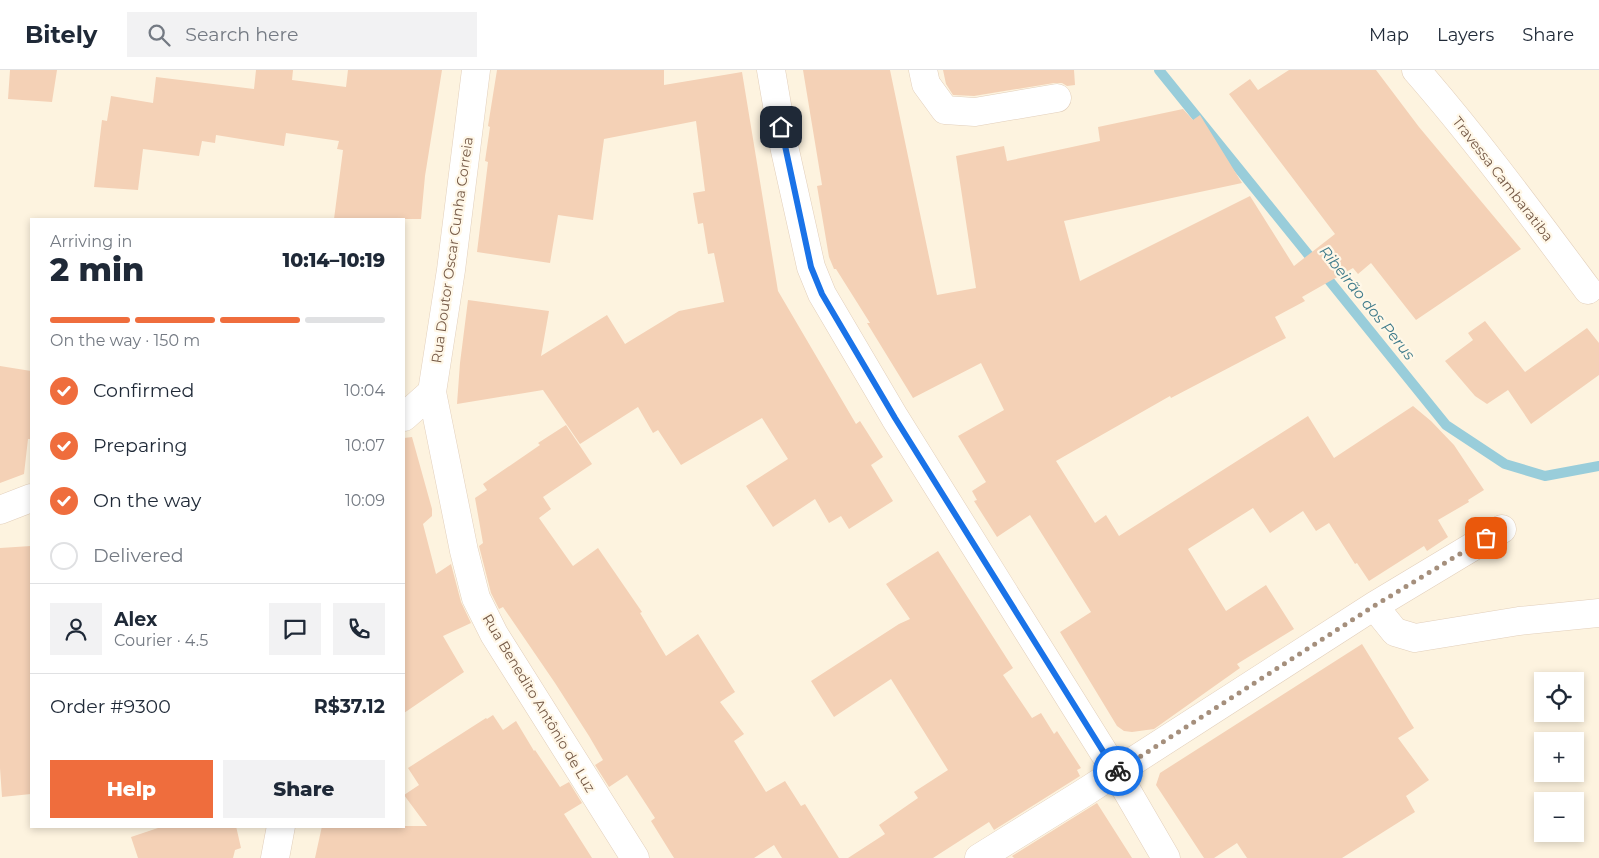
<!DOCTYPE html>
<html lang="en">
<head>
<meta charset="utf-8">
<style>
  :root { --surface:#fff; --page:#f2f2f3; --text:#1f2937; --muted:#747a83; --line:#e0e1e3; --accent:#ef6d3d }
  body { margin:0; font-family:Montserrat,sans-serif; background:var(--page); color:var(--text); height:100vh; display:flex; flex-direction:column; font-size:19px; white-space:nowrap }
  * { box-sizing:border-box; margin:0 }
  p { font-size:16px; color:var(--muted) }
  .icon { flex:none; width:28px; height:28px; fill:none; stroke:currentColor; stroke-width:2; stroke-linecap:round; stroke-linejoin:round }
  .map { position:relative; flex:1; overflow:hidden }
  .side { position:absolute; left:30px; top:148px; width:375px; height:610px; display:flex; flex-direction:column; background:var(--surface); border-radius:0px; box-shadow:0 2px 8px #0003 }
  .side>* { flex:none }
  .buttons { position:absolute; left:1534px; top:602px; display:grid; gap:10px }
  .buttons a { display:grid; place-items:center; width:50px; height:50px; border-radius:0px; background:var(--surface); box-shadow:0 2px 8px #0003; font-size:25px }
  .pin { position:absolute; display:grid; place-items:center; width:42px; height:42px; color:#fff; margin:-21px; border-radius:10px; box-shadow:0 2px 8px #0006 }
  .courier { position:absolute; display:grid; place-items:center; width:50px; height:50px; margin:-25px; border:4px solid #1a73e8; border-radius:50%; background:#fff; color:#222; box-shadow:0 1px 6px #0007 }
  .summary em { font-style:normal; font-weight:800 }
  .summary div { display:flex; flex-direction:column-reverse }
  .summary { display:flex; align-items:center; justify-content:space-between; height:85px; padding:0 20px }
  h1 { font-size:32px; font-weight:800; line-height:38px }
  .bar { display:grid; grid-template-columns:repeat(4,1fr); gap:8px 5px; align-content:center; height:60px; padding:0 20px }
  .bar i { height:6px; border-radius:4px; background:var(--line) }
  .bar .selected { background:var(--accent) }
  .bar p { grid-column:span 4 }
  .line { display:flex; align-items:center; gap:12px; padding:0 20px; border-top:1px solid var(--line) }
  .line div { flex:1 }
  .round { display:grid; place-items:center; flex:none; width:52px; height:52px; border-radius:0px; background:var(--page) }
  ol { padding:0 20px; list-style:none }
  li { display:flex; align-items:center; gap:15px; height:55px }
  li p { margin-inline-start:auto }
  li .icon { padding:5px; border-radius:50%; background:var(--accent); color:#fff; stroke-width:4 }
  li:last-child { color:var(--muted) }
  li i { width:28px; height:28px; border:2px solid var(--line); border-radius:50% }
  .action { display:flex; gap:10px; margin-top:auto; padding:10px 20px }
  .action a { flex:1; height:58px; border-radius:0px; background:var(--accent); color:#fff; font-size:20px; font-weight:800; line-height:58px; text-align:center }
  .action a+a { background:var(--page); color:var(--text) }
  header { display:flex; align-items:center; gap:30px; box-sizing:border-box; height:70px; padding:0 25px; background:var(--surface); border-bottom:1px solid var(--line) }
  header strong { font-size:24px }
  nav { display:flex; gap:28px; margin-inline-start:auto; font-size:18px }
  .search { width:350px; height:45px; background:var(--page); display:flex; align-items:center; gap:12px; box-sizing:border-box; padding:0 18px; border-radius:0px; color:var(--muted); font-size:19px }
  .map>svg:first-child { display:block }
</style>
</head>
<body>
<header>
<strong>Bitely</strong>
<div class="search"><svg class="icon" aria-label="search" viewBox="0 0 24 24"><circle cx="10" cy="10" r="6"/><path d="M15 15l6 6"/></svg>Search here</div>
<nav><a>Map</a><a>Layers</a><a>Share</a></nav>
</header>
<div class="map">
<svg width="1599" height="788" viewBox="0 0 1599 788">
  <rect width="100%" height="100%" fill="#fdf3df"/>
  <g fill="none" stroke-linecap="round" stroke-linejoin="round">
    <path stroke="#99cdda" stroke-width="10" d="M1159 0 1446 355 1505 394 1545 406 1599 396"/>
  </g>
  <path fill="#f4d1b6" d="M10 0H57L52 32 8 29Z
    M256 0H293L292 10 346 17 348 0H442L425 106 421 149H334L343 80 337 79 339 71 286 63 284 76 216 65 215 73 202 71 199 86 143 79 138 120 94 117 102 50 107 51 111 26 153 33 156 7 254 19Z
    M497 0H664V15L742 2 778 221 856 354 860 351 883 387 871 395 893 431 849 459 841 446 829 453 815 429 773 457 746 416 788 389 762 348 681 395 658 360 653 363 638 337 580 374 543 320 457 334 460 293 468 230 549 241 541 286 607 245 625 274 679 241 724 232 714 183 708 184 703 153 698 154 693 123 705 121 696 51 604 69 593 150 558 145 550 193 477 182 488 92 485 91 490 57 488 56Z
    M803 0H890L937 225 976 218 956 86 1004 76 1007 91 1100 71 1098 57 1183 39 1193 50 1200 45 1242 113 1064 151 1080 211 1250 126 1294 196 1335 164 1229 24 1250 9 1258 20 1289 0H1376L1419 57 1521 179 1416 250 1371 193 1358 204 1353 198 1302 227 1305 231 1275 247 1286 268 1171 328 1170 326 1056 391 1095 453 1106 445 1119 466 1308 346 1334 388 1413 336 1431 351 1454 375 1484 420 1468 430 1469 432 1438 450 1448 467 1427 481 1424 476 1369 511 1357 493 1355 494 1329 453 1316 461 1303 441 1270 463 1253 438 1188 479 1226 541 1266 515 1294 559 1237 594 1240 598 1154 659 1132 662 1124 661 1117 656 1060 562 1091 542 1030 445 997 467 974 431 977 430 972 421 986 412 958 366 1004 340 981 293 913 328 867 253H870L836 199H834L829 187 817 116 822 115Z
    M943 0H1074L1075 15 1067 16 1062 13H1054L974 26 953 25 946 14Z
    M1485 251 1525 302 1587 258 1599 273V305L1531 354 1508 320 1487 334 1475 326 1445 291 1473 270 1468 263Z
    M0 296 31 301V369H28L24 404 0 413Z
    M566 355 592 394 543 427 551 439 539 448 573 496 598 478 642 542 640 543 666 586 698 564 735 622 720 632 744 664 734 671 766 722 785 711 801 736 805 734 839 788H782L774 775 754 788H674L651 751 655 748 627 705 609 717 595 695 603 690 589 666 555 613 503 537 499 539 491 523 479 476 483 473 475 428 487 420 483 414 540 375 538 373Z
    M412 367 432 439V446L423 454 436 504 451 494 461 532 471 553 443 566 464 602 404 643V368Z
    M31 476V724L2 727 0 698V478Z
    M938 481 1013 598 1003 605 1032 648 1041 643 1054 664 1057 661 1081 698 1077 700 1080 706 994 760 989 752 933 788H848L885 764 879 755 918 728 914 722 948 700 891 609 834 647 811 611 899 554 910 549 886 514Z
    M1362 574 1414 658 1398 668 1429 710 1406 726 1415 742 1342 788H1247L1237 773 1214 788H1204L1156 715 1160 703Z
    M493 645 503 660 516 651 534 681 535 680 560 717 569 712 582 733 564 744 592 788H315L322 756H427L404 725 419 715 408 698 486 648 487 649Z
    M1097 733 1132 788H1014L1012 786Z
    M164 756H236L241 778 235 780 233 788H138L131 767Z"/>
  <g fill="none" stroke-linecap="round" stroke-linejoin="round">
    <defs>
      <path id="minor" d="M771 0 784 76 811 197 822 224 895 348 1116 702 1166 788
        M923 0 926 14 945 40 975 42 1057 28
        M1416 0C1477 70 1532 145 1588 220
        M432 322 464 481 476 528 494 564 635 788
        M404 347 432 322 451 200 476 0
        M0 440 31 428
        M1374 536 1395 562 1415 568 1519 551 1599 543
        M275 788 281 756
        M979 788 1082 724 1374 536 1502 459"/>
    </defs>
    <use href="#minor" stroke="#e2cfbb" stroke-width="29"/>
    <use href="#minor" stroke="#fff" stroke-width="28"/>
  </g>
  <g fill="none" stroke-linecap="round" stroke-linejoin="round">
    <path stroke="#a58f7c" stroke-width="5" stroke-dasharray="0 9" d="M1118 701 1374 536 1486 468"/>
    <path stroke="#1a73e8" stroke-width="6" d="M781 57 811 197 822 224 895 348 1116 702 1118 701"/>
  </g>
  <g text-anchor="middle" stroke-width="4.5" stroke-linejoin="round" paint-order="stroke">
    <g font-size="14" fill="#755946" stroke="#fff7e7">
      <text transform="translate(1503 109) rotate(52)" y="5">Travessa Cambaratiba</text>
      <text transform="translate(452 180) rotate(-82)" y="5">Rua Doutor Oscar Cunha Correia</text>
      <text transform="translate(539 633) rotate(59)" y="5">Rua Benedito Antônio de Luz</text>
    </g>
    <g font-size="15" font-style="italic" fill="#3e7a8a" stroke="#fff7e7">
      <text transform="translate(1367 233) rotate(51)" y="5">Ribeirão dos Perus</text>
    </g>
  </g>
</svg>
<div class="buttons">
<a><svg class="icon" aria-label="locate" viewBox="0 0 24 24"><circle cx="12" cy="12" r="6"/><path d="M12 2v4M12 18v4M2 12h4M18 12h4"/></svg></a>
<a>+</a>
<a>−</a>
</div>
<div class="pin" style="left:1486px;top:468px;background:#ea580c"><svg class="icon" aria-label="bag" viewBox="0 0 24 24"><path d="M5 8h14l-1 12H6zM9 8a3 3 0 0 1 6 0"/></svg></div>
<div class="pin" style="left:781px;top:57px;background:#1f2937"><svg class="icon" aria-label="home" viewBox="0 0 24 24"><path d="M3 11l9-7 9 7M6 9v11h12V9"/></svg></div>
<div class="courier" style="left:1118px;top:701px"><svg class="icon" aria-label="bike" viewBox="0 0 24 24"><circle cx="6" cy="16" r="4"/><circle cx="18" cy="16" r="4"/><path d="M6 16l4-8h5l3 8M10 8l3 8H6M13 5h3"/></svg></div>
<section class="side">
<div class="summary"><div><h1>2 min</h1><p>Arriving in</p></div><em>10:14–10:19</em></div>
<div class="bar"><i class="selected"></i><i class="selected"></i><i class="selected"></i><i></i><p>On the way · 150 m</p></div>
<ol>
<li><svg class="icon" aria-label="check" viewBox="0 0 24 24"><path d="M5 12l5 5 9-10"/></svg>Confirmed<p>10:04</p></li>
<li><svg class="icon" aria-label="check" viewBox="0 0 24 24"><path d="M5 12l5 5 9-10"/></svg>Preparing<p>10:07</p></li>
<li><svg class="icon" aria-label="check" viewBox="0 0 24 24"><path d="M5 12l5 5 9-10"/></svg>On the way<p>10:09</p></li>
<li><i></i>Delivered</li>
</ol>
<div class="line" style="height:90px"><a class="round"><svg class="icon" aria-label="person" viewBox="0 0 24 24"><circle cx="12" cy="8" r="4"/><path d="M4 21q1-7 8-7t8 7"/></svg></a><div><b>Alex</b><p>Courier · 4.5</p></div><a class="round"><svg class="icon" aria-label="chat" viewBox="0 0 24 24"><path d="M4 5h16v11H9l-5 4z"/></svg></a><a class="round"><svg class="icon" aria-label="phone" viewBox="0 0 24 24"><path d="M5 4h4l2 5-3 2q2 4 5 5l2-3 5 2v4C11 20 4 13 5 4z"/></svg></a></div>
<div class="line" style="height:65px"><div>Order #9300</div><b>R$37.12</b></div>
<div class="action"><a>Help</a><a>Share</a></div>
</section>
</div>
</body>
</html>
